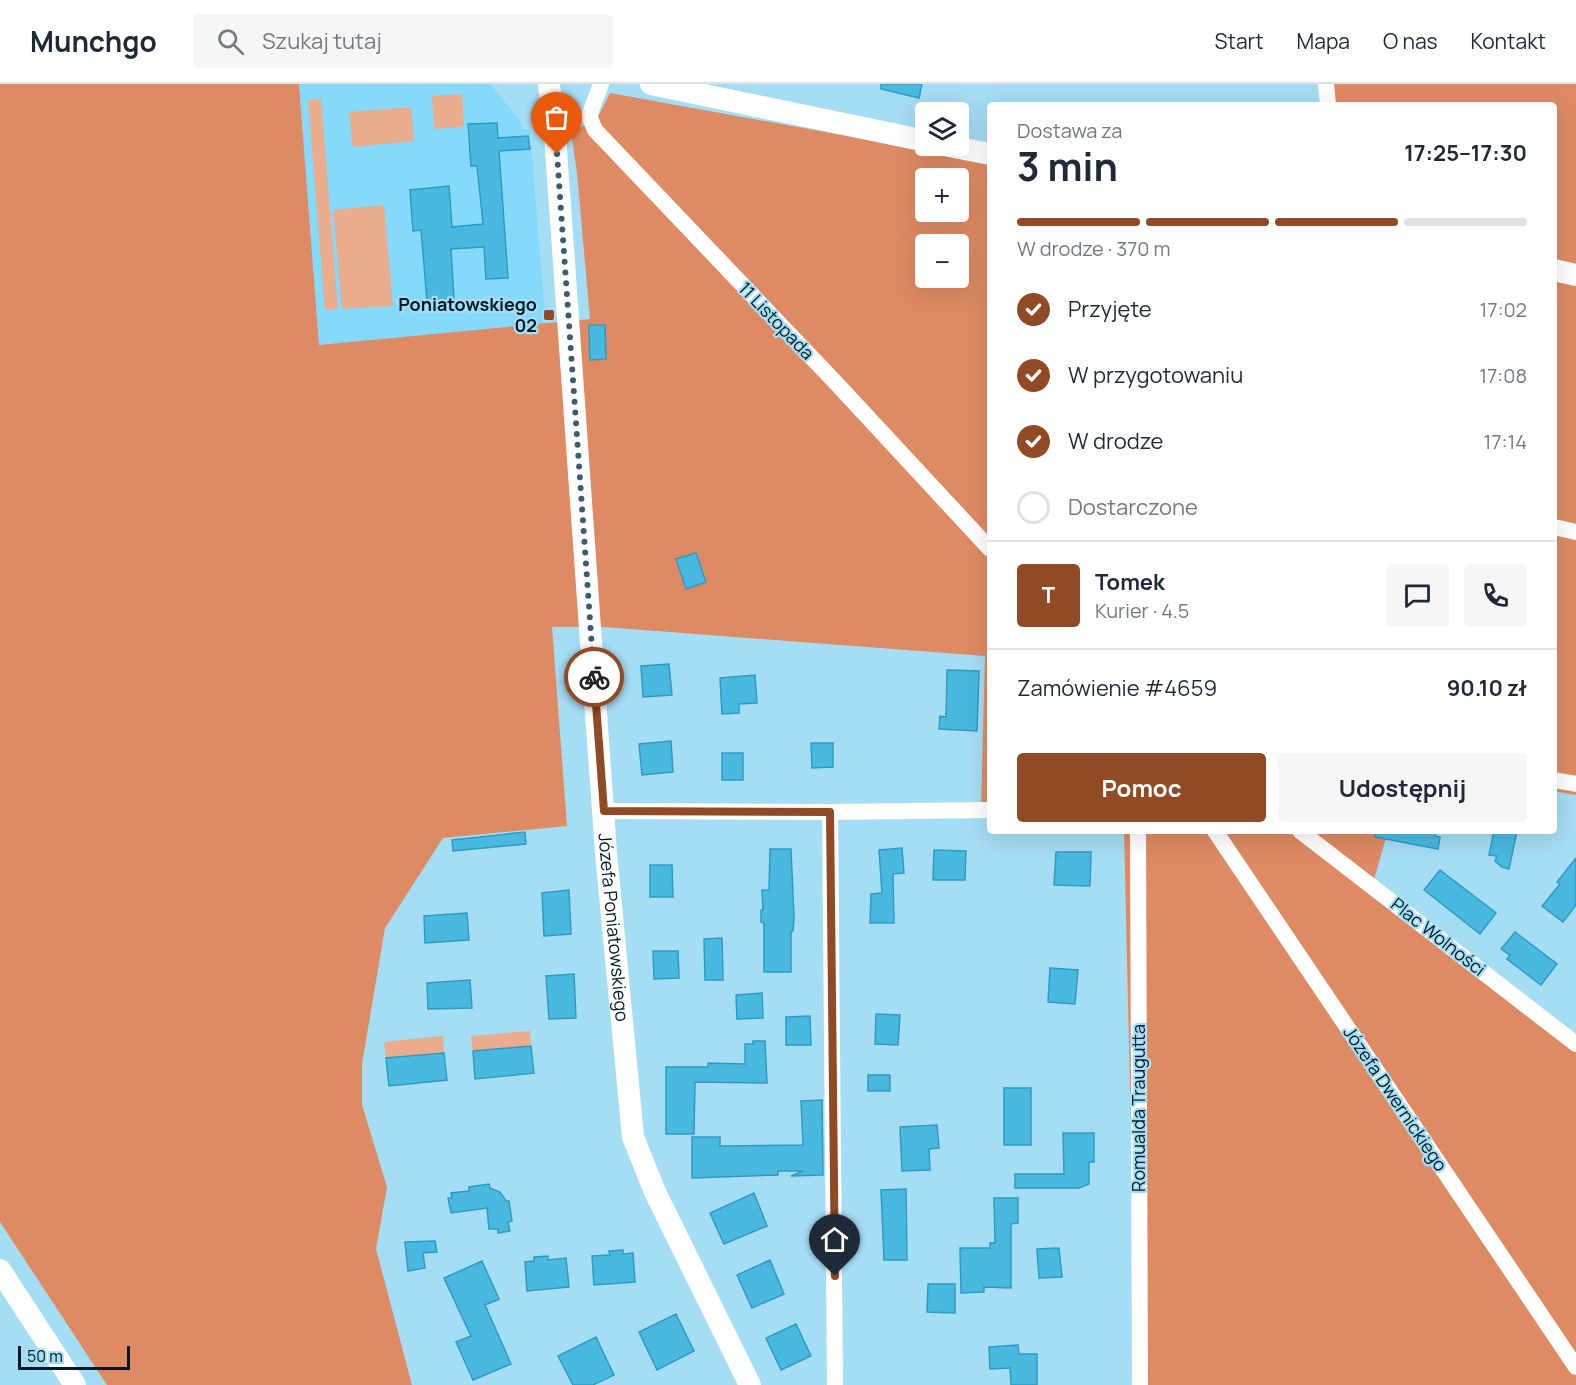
<!DOCTYPE html>
<html lang="pl">
<head>
<meta charset="utf-8">
<style>
  :root { --surface:#fff; --page:#f6f6f7; --text:#1f2937; --muted:#747a83; --line:#e0e1e3; --accent:#904a25 }
  body { margin:0; font-family:Manrope,sans-serif; background:var(--page); color:var(--text); height:100vh; display:flex; flex-direction:column; font-size:22px; white-space:nowrap }
  * { box-sizing:border-box; margin:0 }
  p { font-size:20px; color:var(--muted) }
  .icon { flex:none; width:33px; height:33px; fill:none; stroke:currentColor; stroke-width:2; stroke-linecap:round; stroke-linejoin:round }
  .map { position:relative; flex:1; overflow:hidden }
  .sheet { position:absolute; left:987px; top:18px; width:570px; height:732px; display:flex; flex-direction:column; background:var(--surface); border-radius:6px; box-shadow:0 6px 24px #0002 }
  .sheet>* { flex:none }
  .buttons { position:absolute; left:915px; top:18px; display:grid; gap:12px }
  .buttons a { display:grid; place-items:center; width:54px; height:54px; border-radius:6px; background:var(--surface); box-shadow:0 6px 24px #0002; font-size:30px }
  .scale { position:absolute; left:18px; bottom:15px; width:112px; box-sizing:border-box; padding-left:6px; border:3px solid #001a25; border-top:0; font-size:16px; line-height:21px; white-space:nowrap; color:#001a25; -webkit-text-stroke:4px #a5ddf4; paint-order:stroke }
  .pin { position:absolute; display:grid; place-items:center; width:51px; height:51px; color:#fff; margin:-62px -26px; border-radius:50% 50% 50% 0; rotate:-45deg; box-shadow:0 0 6px #0007 }
  .pin .icon { rotate:45deg }
  .courier { position:absolute; display:grid; place-items:center; width:60px; height:60px; margin:-30px; border:4px solid #904a25; border-radius:50%; background:#fff; color:#222; box-shadow:0 2px 8px #0007 }
  .headline em { font-style:normal; font-weight:700 }
  .headline div { display:flex; flex-direction:column-reverse }
  .headline { display:flex; align-items:center; justify-content:space-between; height:102px; padding:0 30px }
  h1 { font-size:39px; font-weight:700; line-height:45px }
  .bar { display:grid; grid-template-columns:repeat(4,1fr); gap:9px 6px; align-content:center; height:72px; padding:0 30px }
  .bar i { height:8px; border-radius:4px; background:var(--line) }
  .bar .selected { background:var(--accent) }
  .bar p { grid-column:span 4 }
  .line { display:flex; align-items:center; gap:15px; padding:0 30px; border-top:2px solid var(--line) }
  .line div { flex:1 }
  .round { display:grid; place-items:center; flex:none; width:63px; height:63px; border-radius:6px; background:var(--page) }
  ol { padding:0 30px; list-style:none }
  li { display:flex; align-items:center; gap:18px; height:66px }
  li p { margin-inline-start:auto }
  li .icon { padding:6px; border-radius:50%; background:var(--accent); color:#fff; stroke-width:4 }
  li:last-child { color:var(--muted) }
  li i { width:33px; height:33px; border:3px solid var(--line); border-radius:50% }
  .primary-button { display:flex; gap:12px; margin-top:auto; padding:12px 30px }
  .primary-button a { flex:1; height:69px; border-radius:6px; background:var(--accent); color:#fff; font-size:24px; font-weight:700; line-height:69px; text-align:center }
  .primary-button a+a { background:var(--page); color:var(--text) }
  header { display:flex; align-items:center; gap:36px; box-sizing:border-box; height:84px; padding:0 30px; background:var(--surface); border-bottom:2px solid var(--line) }
  header strong { font-size:28px }
  nav { display:flex; gap:33px; margin-inline-start:auto; font-size:21px }
  .search { width:420px; height:54px; background:var(--page); display:flex; align-items:center; gap:15px; box-sizing:border-box; padding:0 21px; border-radius:6px; color:var(--muted); font-size:22px }
  .map>svg:first-child { display:block }
</style>
</head>
<body>
<header>
<strong>Munchgo</strong>
<div class="search"><svg class="icon" aria-label="search" viewBox="0 0 24 24"><circle cx="10" cy="10" r="6"/><path d="M15 15l6 6"/></svg>Szukaj tutaj</div>
<nav><a>Start</a><a>Mapa</a><a>O nas</a><a>Kontakt</a></nav>
</header>
<div class="map">
<svg width="1576" height="1301" viewBox="0 0 1576 1301">
  <rect width="100%" height="100%" fill="#a5ddf4"/>
  <path fill="#85dafc" d="M299 0H490L521 38 522 45 529 46 530 48 546 242 319 261Z"/>
  <path fill="#ebab8d" d="M462 10 464 43 434 45 432 12Z
    M321 15 338 225 325 226 308 16Z
    M411 23 414 57 353 63 349 28Z
    M384 121 393 222 342 225 333 126Z
    M530 947 531 962 473 967 471 952Z
    M443 952 444 969 386 974 384 958Z"/>
  <path fill="#de8b63" fill-rule="evenodd" d="M0 0H299L319 261 590 235 577 89 571 48 597 35 610 9 990 78V729L981 728 985 572 604 543H552L567 742 443 754 385 844 362 980V1021L387 1103 376 1165 412 1301H107L0 1138ZM926 94H958V128H926ZM926 160H958V194H926Z
    M1326 0H1576V711L1554 707V21H1328Z
    M1124 747H1388L1372 802 1576 960V1301H1137Z"/>
  <path fill="#49b9e2" stroke="#309bc1" stroke-width="1.5" d="M881 0H922L919 14 881 5Z
    M497 39 498 54 528 52 530 65 499 67 508 194 486 195 484 163 451 165 454 215 427 217 421 146 413 147 410 106 449 102 452 143 483 140 477 82H471L468 40Z
    M589 241H605L606 275 590 276Z
    M696 469 706 498 686 505 676 475Z
    M669 580 672 611 643 613 641 582Z
    M947 586 979 587 977 647 939 645 940 632 946 633Z
    M755 591 757 619 739 620V629L722 630 720 594Z
    M671 657 673 688 642 691 639 660Z
    M811 659H833V683L812 684Z
    M722 669H743V696H722Z
    M1376 747H1436L1435 752 1440 753 1438 765 1375 753Z
    M1494 747H1517L1509 785 1502 783 1495 777 1497 772 1489 771Z
    M525 748 526 760 453 767 452 756Z
    M902 764 904 789 893 790 894 839H870L871 810 882 809 879 766Z
    M770 765H791L794 833 793 847H791V888H764V839L761 838V826H763L762 806H769Z
    M934 766 966 767 965 796H933Z
    M1056 768H1091L1090 802 1054 801Z
    M1576 774V821L1563 838 1542 822 1560 800 1557 798Z
    M650 781H672L673 813H650Z
    M1440 786 1496 829 1480 850 1424 806Z
    M569 806 571 850 544 852 542 809Z
    M467 829 469 856 425 859 424 832Z
    M1515 848 1557 880 1541 901 1507 875 1510 871 1501 865Z
    M722 854 723 896H705L704 855Z
    M653 867H678L679 894 654 895Z
    M1050 884 1078 886 1075 920 1048 918Z
    M574 890 576 934 549 935 546 892Z
    M470 896 472 924 428 925 427 899Z
    M762 909 763 934 737 935 736 911Z
    M876 930 900 931 898 961 875 960Z
    M810 932 811 961H786V933Z
    M753 957H765L767 999 695 998 694 1050H666V983H708V979L745 980V960H753Z
    M531 962 534 989 475 995 473 967Z
    M444 969 447 996 389 1002 386 974Z
    M868 991H890V1007H868Z
    M1004 1004H1031V1061H1004Z
    M822 1016 823 1091 791 1092 803 1087H778V1091L692 1094V1053H720V1062L803 1061 801 1017Z
    M937 1041 939 1064 929 1065 930 1086 902 1087 900 1043Z
    M1063 1049H1094V1078H1089V1100L1079 1104H1015V1090H1064Z
    M489 1100 490 1104 500 1108 506 1117H509L512 1137 508 1138 510 1147 498 1149V1145H489L487 1124 451 1129 448 1114H452L451 1109 469 1107V1103Z
    M906 1105 907 1176H884L881 1106Z
    M754 1109 767 1142 724 1160 710 1129Z
    M994 1114H1018V1139L1011 1140V1204L984 1203V1208L961 1209 960 1164H990V1159H995Z
    M435 1157 437 1168 423 1169 425 1184 408 1187 405 1158Z
    M1059 1164 1062 1193 1039 1194 1037 1165Z
    M623 1166V1170L633 1169 635 1198 594 1201 592 1172 610 1171 609 1167Z
    M548 1172V1176L566 1174 569 1203 527 1207 525 1178 534 1177V1173Z
    M770 1176 784 1210 752 1224 737 1191Z
    M482 1177 499 1215 485 1221 511 1280 473 1296 456 1258 471 1252 444 1194Z
    M928 1200H955V1229L927 1228Z
    M676 1230 694 1267 657 1286 639 1248Z
    M796 1240 811 1272 781 1286 766 1254Z
    M596 1253 614 1291 593 1301H573L558 1272Z
    M1018 1261 1019 1270H1037V1301H1011L1010 1284 990 1285 989 1263Z"/>
  <g fill="none" stroke-linecap="round" stroke-linejoin="round">
    <path stroke="#fff" stroke-width="16" d="M601 0 589 32 595 46 837 300 990 465
      M1326 0 1328 21
      M1554 443 1576 448
      M1554 696 1576 700
      M604 727 830 728 990 726
      M830 728 835 1301
      M1138 747 1140 1301
      M1215 747 1576 1283
      M1300 747 1576 960"/>
    <g stroke="#fff" stroke-width="22">
      <path d="M651 0 926 57"/>
      <path id="s1" d="M549 2 553 24 606 769 633 1053 655 1108 750 1301"/>
      <path d="M949 62 990 70"/>
      <path d="M1554 186 1576 191"/>
      <path d="M0 1186 75 1301"/>
    </g>
  </g>
  <g fill="none" stroke-linecap="round" stroke-linejoin="round">
    <path stroke="#3a5e6d" stroke-width="6" stroke-dasharray="0 10.8" d="M557 70 594 593"/>
    <path stroke="#904a25" stroke-width="8" d="M594 593 604 727 830 728 835 1192"/>
  </g>
  <rect fill="#904a25" stroke="#a5ddf4" stroke-width="2" x="543" y="225" width="12" height="12" rx="3"/>
  <g text-anchor="middle" stroke-width="4.5" stroke-linejoin="round" paint-order="stroke">
    <g font-size="18" font-weight="bold" fill="#001a25" stroke="#a5ddf4" text-anchor="end">
      <text x="537" y="227">Poniatowskiego<tspan x="537" dy="21">02</tspan></text>
    </g>
    <g font-size="18" fill="#001a25" stroke="#a5ddf4">
      <text transform="translate(776 237) rotate(46)" y="6">11 Listopada</text>
      <text dy="6" stroke="none"><textPath href="#s1" startOffset="844">Józefa Poniatowskiego</textPath></text>
      <text transform="translate(1438 853) rotate(38)" y="6">Plac Wolności</text>
      <text transform="translate(1395 1015) rotate(56)" y="6">Józefa Dwernickiego</text>
      <text transform="translate(1139 1024) rotate(-90)" y="6">Romualda Traugutta</text>
    </g>
  </g>
</svg>
<div class="buttons">
<a><svg class="icon" aria-label="layers" viewBox="0 0 24 24"><path d="M12 4l9 5-9 5-9-5zM3 14l9 5 9-5"/></svg></a>
<a>+</a>
<a>−</a>
</div>
<div class="scale">50 m</div>
<div class="pin" style="left:557px;top:70px;background:#ea580c"><svg class="icon" aria-label="bag" viewBox="0 0 24 24"><path d="M5 8h14l-1 12H6zM9 8a3 3 0 0 1 6 0"/></svg></div>
<div class="pin" style="left:835px;top:1192px;background:#1f2937"><svg class="icon" aria-label="home" viewBox="0 0 24 24"><path d="M3 11l9-7 9 7M6 9v11h12V9"/></svg></div>
<div class="courier" style="left:594px;top:593px"><svg class="icon" aria-label="bike" viewBox="0 0 24 24"><circle cx="6" cy="16" r="4"/><circle cx="18" cy="16" r="4"/><path d="M6 16l4-8h5l3 8M10 8l3 8H6M13 5h3"/></svg></div>
<section class="sheet">
<div class="headline"><div><h1>3 min</h1><p>Dostawa za</p></div><em>17:25–17:30</em></div>
<div class="bar"><i class="selected"></i><i class="selected"></i><i class="selected"></i><i></i><p>W drodze · 370 m</p></div>
<ol>
<li><svg class="icon" aria-label="check" viewBox="0 0 24 24"><path d="M5 12l5 5 9-10"/></svg>Przyjęte<p>17:02</p></li>
<li><svg class="icon" aria-label="check" viewBox="0 0 24 24"><path d="M5 12l5 5 9-10"/></svg>W przygotowaniu<p>17:08</p></li>
<li><svg class="icon" aria-label="check" viewBox="0 0 24 24"><path d="M5 12l5 5 9-10"/></svg>W drodze<p>17:14</p></li>
<li><i></i>Dostarczone</li>
</ol>
<div class="line" style="height:108px"><b class="round" style="background:var(--accent);color:#fff">T</b><div><b>Tomek</b><p>Kurier · 4.5</p></div><a class="round"><svg class="icon" aria-label="chat" viewBox="0 0 24 24"><path d="M4 5h16v11H9l-5 4z"/></svg></a><a class="round"><svg class="icon" aria-label="phone" viewBox="0 0 24 24"><path d="M5 4h4l2 5-3 2q2 4 5 5l2-3 5 2v4C11 20 4 13 5 4z"/></svg></a></div>
<div class="line" style="height:78px"><div>Zamówienie #4659</div><b>90.10 zł</b></div>
<div class="primary-button"><a>Pomoc</a><a>Udostępnij</a></div>
</section>
</div>
</body>
</html>
